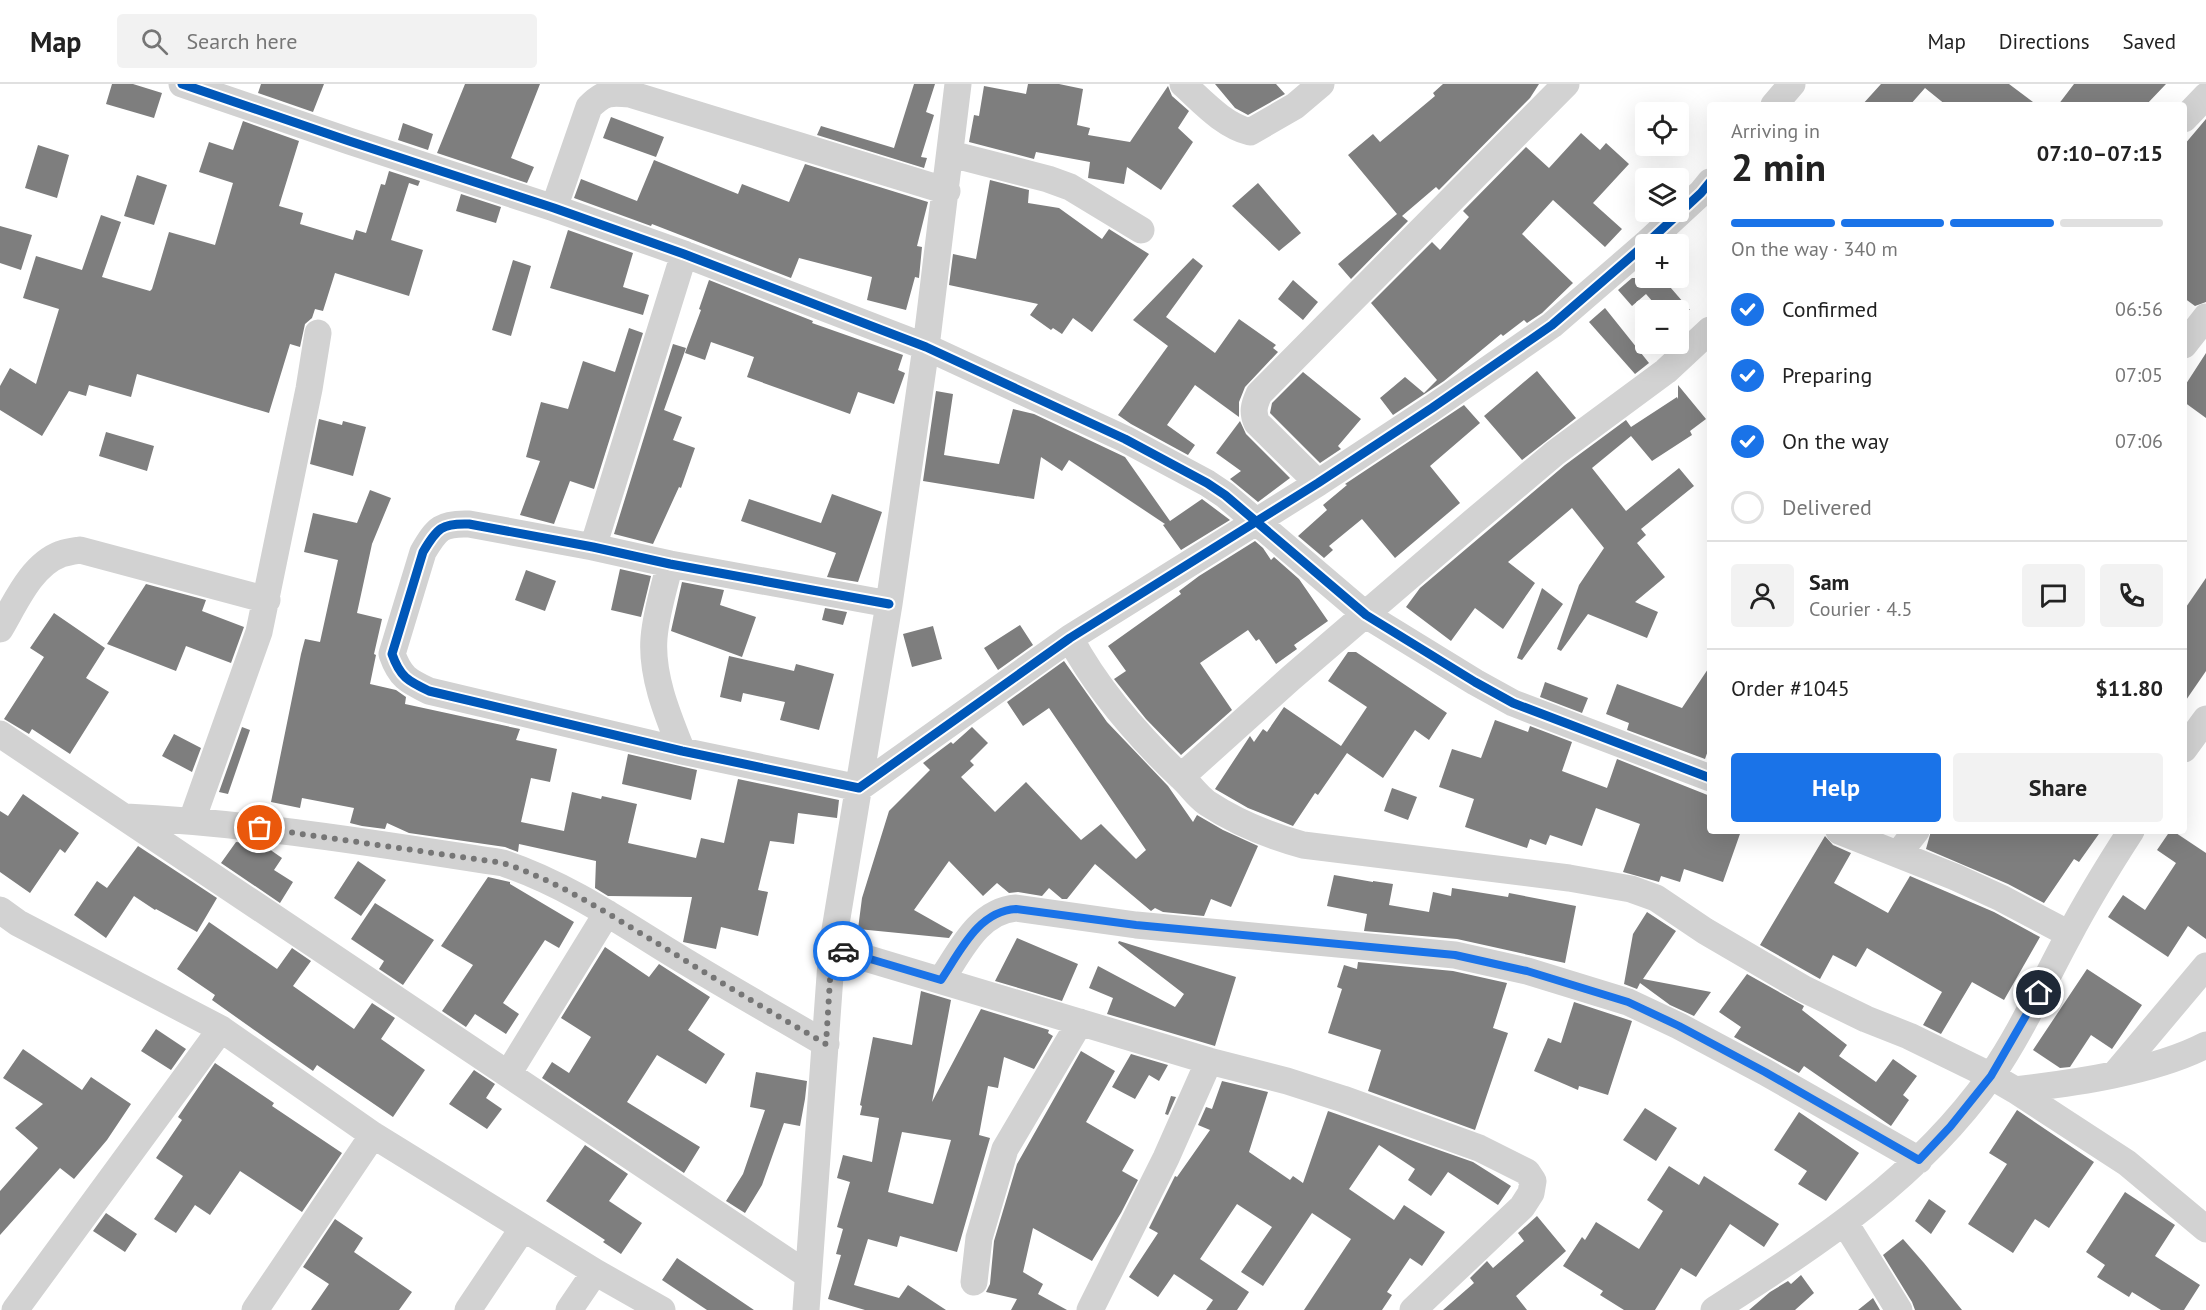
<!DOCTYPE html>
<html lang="en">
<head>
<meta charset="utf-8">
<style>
  :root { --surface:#fff; --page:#f2f2f2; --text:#222; --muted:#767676; --line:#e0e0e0; --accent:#1a73e8 }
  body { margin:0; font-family:"PT Sans",sans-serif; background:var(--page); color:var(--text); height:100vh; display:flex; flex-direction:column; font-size:22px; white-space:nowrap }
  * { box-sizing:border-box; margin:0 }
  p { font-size:20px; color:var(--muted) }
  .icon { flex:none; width:33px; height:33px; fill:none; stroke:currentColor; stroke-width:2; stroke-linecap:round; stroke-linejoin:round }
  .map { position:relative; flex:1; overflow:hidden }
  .side { position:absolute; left:1707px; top:18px; width:480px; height:732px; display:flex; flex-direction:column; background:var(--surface); border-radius:6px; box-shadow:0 6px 24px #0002 }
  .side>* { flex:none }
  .buttons { position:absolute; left:1635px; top:18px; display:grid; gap:12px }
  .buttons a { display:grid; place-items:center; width:54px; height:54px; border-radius:6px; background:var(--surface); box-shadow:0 6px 24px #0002; font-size:30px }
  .pin { position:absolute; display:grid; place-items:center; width:51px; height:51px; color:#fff; margin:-26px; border:3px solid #fff; border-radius:50%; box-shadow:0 2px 6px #0007 }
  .courier { position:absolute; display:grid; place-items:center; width:60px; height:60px; margin:-30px; border:4px solid #1a73e8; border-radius:50%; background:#fff; color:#222; box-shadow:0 2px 8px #0007 }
  .overview em { font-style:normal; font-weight:700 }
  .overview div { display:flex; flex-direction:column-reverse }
  .overview { display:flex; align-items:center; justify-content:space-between; height:102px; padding:0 24px }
  h1 { font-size:39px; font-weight:700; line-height:45px }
  .bar { display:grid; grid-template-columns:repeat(4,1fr); gap:9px 6px; align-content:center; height:72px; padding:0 24px }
  .bar i { height:8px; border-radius:4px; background:var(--line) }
  .bar .on { background:var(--accent) }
  .bar p { grid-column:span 4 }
  .line { display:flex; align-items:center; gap:15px; padding:0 24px; border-top:2px solid var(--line) }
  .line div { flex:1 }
  .round { display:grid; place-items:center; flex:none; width:63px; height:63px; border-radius:6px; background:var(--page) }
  ol { padding:0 24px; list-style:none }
  li { display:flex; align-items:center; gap:18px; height:66px }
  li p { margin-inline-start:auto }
  li .icon { padding:6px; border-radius:50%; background:var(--accent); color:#fff; stroke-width:4 }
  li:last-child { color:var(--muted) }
  li i { width:33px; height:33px; border:3px solid var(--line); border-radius:50% }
  .primary-button { display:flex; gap:12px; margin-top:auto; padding:12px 24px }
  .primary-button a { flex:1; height:69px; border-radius:6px; background:var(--accent); color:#fff; font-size:24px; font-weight:700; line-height:69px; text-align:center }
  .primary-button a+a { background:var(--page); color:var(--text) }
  header { display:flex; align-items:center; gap:36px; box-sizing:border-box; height:84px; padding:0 30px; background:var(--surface); border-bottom:2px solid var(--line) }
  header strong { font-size:28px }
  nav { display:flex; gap:33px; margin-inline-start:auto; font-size:21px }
  .search { width:420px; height:54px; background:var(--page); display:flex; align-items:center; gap:15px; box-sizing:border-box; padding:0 21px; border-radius:6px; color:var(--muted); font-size:22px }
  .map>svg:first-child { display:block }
</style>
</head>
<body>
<header>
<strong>Map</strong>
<div class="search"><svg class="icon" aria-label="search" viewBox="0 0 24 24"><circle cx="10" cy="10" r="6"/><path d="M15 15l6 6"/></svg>Search here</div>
<nav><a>Map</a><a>Directions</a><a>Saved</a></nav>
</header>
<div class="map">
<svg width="2206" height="1226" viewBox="0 0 2206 1226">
  <rect width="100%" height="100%" fill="#fff"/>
  <path fill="#7e7e7e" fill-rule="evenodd" d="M112 0H133L162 9 154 34 106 20Z
    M261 0H324L313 28 258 9Z
    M465 0H540L511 74 534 83 527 99 437 69Z
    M914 0H935L926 28 934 31 921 73 927 74 924 84 817 51 821 42 894 64Z
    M1028 0H1059L1083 5 1077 41 1090 44 1088 51 1130 58 1168 2 1172 12 1189 27 1178 44 1193 58 1161 106 1127 83 1124 100 1088 94 1090 78 1036 68 1034 75 969 58 974 31 979 32 984 2 1026 10Z
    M1215 0H1276L1285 10 1248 31 1235 24Z
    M1443 0H1539L1530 14 1439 106 1436 103 1402 132 1408 137 1351 195 1338 180 1397 130 1348 71 1373 50 1380 58 1435 12 1433 9Z
    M1881 0H2009L2037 21H1946L1925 4 1910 21H1862Z
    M2074 0H2166L2146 21H2058Z
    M611 33 664 53 656 73 603 54Z
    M2206 35V218L2195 222 2184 214V61Z
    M243 37 299 57 279 122 303 129 300 140 353 156 356 146 366 149 381 100 385 101 389 87 420 97 418 102 409 99 391 156 423 166 409 212 335 189 323 227 315 225 312 234 305 240 300 263 290 260 269 329 137 290 131 313 89 301 86 312 69 307 42 352 0 326V302L10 284 36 300 59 225 23 214 36 172 82 186 101 131 121 138 102 193 150 207 152 205 169 148 215 161 233 99 199 88 209 58 233 66Z
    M403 39 433 50 428 66 398 56Z
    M1581 49 1600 66 1606 59 1629 80 1593 119 1622 145 1605 163 1553 116 1522 150 1573 199 1542 229 1527 239 1524 236 1503 252 1501 250 1444 297 1393 331 1380 314 1405 293 1424 309 1437 296 1371 219 1432 158 1440 166 1469 133 1463 127 1526 63 1549 84Z
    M38 61 69 71 57 114 25 104Z
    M654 76 738 110 742 100 789 118 805 80 928 118 917 162 922 163 919 194 915 193 906 226 867 216 872 193 799 174 791 194 652 140 651 142 574 114 581 95 637 117Z
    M137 91 167 101 154 141 124 132Z
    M990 96 1029 106 1028 119 1059 124 1102 155 1109 145 1149 170 1092 248 1073 234 1062 250 1053 244 1051 246 1030 231 1038 220 949 201 953 170 976 175Z
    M1258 99 1301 149 1279 167 1232 122Z
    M461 110 501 123 496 139 456 127Z
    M0 142 32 151 21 186 0 179Z
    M568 146 633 169 623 203 649 211 643 231 550 204Z
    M1193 174 1203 182 1166 233 1215 269 1239 235 1276 261 1273 264 1278 268 1245 303 1239 318V333L1195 301 1167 341 1195 361 1188 371 1131 340 1118 331 1168 262 1133 236Z
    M513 176 531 182 511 252 492 246Z
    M1632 194H1667L1664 196 1690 226H1660L1646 210 1632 222 1618 206Z
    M709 196 813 237 812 239 903 271 898 286 905 289 894 320 858 308 850 330 747 293 754 273 711 258 705 276 685 269 701 226 699 225Z
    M1293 196 1318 218 1303 236 1278 215Z
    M1605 224 1649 279 1635 290 1589 238Z
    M629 244 643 249 594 405 570 397 554 440 520 431 540 377 526 373 541 318 568 325 583 277 615 288Z
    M673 260 686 264 664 326 682 333 673 356 695 364 681 404 679 403 653 460 614 450Z
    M2206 269V334L2184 318V303Z
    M1537 287 1576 334 1522 376 1484 332Z
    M1303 288 1361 335 1338 362 1341 365 1320 379 1270 329 1272 319Z
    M1678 301 1706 335 1690 347 1692 351 1652 377 1631 352 1592 384 1626 427 1679 384 1694 402 1641 445 1646 451 1637 459 1665 493 1635 518 1658 528 1647 554 1588 530 1561 567 1557 565 1579 501 1604 464 1572 424 1508 478 1535 499 1503 545 1475 524 1451 557 1406 523 1420 504 1565 381 1626 336 1631 343 1677 313 1678 315Z
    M936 307 953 310 944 371 999 380 1013 325 1034 330 1125 373 1170 437 1202 415 1230 436 1181 466 1163 441 1165 440 1069 376 1062 387 1041 373 1034 415 923 397Z
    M1464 321 1480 339 1430 382 1460 419 1395 474 1362 435 1329 462 1333 466 1324 474 1298 452 1327 426 1323 421 1347 401 1345 400Z
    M319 335 342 341 343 337 366 343 353 392 310 380Z
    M1240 337 1246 350 1290 394 1258 418 1230 395 1241 387 1216 369Z
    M106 348 154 362 147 387 99 372Z
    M370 406 391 414 372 460 357 529 382 535 374 570 376 571 370 600 396 606 406 613 405 620 520 645 516 656 557 665 550 698 531 694 521 738 564 747 572 708 601 715 602 712 637 720 628 759 696 774 701 754 724 759 738 695 839 716 837 734 798 729 794 760 770 757 758 806 768 808 758 852 721 843 716 865 683 858 692 813 608 812 595 804 596 777 519 760 518 768 505 763 409 749 387 739 385 745 362 742 350 739 354 724 302 714 300 724 271 718 301 570 305 555 320 558 338 476 304 468 313 429 357 439Z
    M832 410 882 428 858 498 827 493 836 469 741 437 749 415 821 439Z
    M1255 457 1263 464 1271 476 1274 473 1299 495 1328 537 1294 561 1297 565 1276 580 1259 555 1256 557 1248 546 1200 579 1232 626 1181 671 1146 635 1114 595 1126 587 1108 562 1181 510 1179 507 1199 492Z
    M620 485 651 492 641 533 611 526Z
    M526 486 556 497 545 527 515 516Z
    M2206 494V587L2184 619V526Z
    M682 498 724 506 720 521 756 533 742 573 671 547Z
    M146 500 206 516 202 527 244 543 231 579 186 562 176 587 107 560Z
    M1542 504 1563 520 1522 576 1517 574Z
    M825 524 847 528 843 541 822 536Z
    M54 529 105 564 86 594 109 608 70 670 32 645 29 650 4 635 44 573 30 564Z
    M1020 541 1033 561 998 586 984 564Z
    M933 542 942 575 912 583 903 550Z
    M1348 568H1356L1447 629 1429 656 1415 646 1383 694 1347 669 1318 711 1315 709 1293 742 1248 724 1215 705 1250 652 1254 658 1263 645 1267 648 1284 623 1341 662 1367 623 1328 597Z
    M729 572 794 587 796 580 834 590 819 646 780 636 785 618 743 609 741 618 720 613Z
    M1064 577 1107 638 1168 702 1193 738 1197 731 1223 746 1258 762 1231 823 1211 815 1204 832 1163 828 1155 824 1151 827 1095 780 1067 815H1062L1049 804 1042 812 1018 808 1009 809 997 799 983 812 949 777 914 826 953 848 949 854 858 845 862 814 889 727 930 686 923 679 951 658 953 660 972 643 988 659 970 677 974 681 961 693 995 728 1026 698 1081 756 1101 740 1136 775 1146 766 1049 624 1023 642 1007 618Z
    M1710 582V661L1705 675 1627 646 1629 639 1606 630 1617 600 1682 624Z
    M1545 598 1588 614 1582 629 1540 613Z
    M1495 636 1528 648 1530 642 1572 658 1562 687 1607 704 1617 675 1710 712V747H1741L1723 798 1684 785 1680 798 1661 792 1659 798 1623 788 1640 740 1596 724 1582 762 1550 751 1546 761 1530 755 1527 764 1465 743 1474 715 1439 703 1452 665 1481 674Z
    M242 643 250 646 228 710 219 708Z
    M174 650 201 664 192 688 162 672Z
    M628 670 697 686 691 716 622 700Z
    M1392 704 1417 713 1408 736 1384 727Z
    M23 710 79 749 65 769 60 765 30 809 0 788V727L8 732Z
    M1931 747H2101L2079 778 2074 775 2044 819 2008 800 1926 765Z
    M2170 747H2173L2206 769V855L2188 842 2168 873 2108 833 2123 811 2145 826 2176 779 2157 766Z
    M1825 752 1833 761 1851 769 1834 799 1888 829 1910 792 1994 828 2040 853 2004 916 1972 898 1941 950 1923 941 1942 908 1867 864 1856 883 1833 871 1820 895 1760 861Z
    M236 758 262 760 282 774 274 786 293 798 280 819 221 779Z
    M138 762 217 814 197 848 156 825 155 826 134 812 106 854 74 831 97 797 107 804Z
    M358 777 386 796 361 832 334 814Z
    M1334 791 1373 798V797L1393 800 1389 821 1429 828 1433 808 1451 812 1452 804 1508 813 1509 809 1576 822 1565 879 1457 855 1364 847 1367 830 1327 822Z
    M488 793 510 798V800L574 838 559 864 545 856 503 919 519 930 506 950 475 930 466 943 442 927 473 881 441 862Z
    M375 819 434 856 403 901 379 885 384 877 351 855Z
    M1647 828 1676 847 1643 895 1711 908 1694 932 1670 921 1640 899 1637 905 1624 900 1633 850Z
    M209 838 277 885 292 864 311 877 293 902 354 945 372 919 395 934 381 955 425 986 393 1033 317 981 313 987 267 955 212 916 215 911 177 885Z
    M1017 854 1078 880 1062 917 995 897Z
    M1119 857 1236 893 1215 962 1107 930 1113 914 1089 904 1098 882 1175 923 1184 910 1118 859Z
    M605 863 649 893 659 880 710 913 688 946 725 970 706 1000 657 971 627 1018 700 1063 684 1089 542 994 552 978 569 989 591 953 561 934Z
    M1358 878 1453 887 1507 899 1493 944 1508 949 1475 1046 1368 1007 1381 966 1328 949 1342 905 1337 903 1344 881 1357 885Z
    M2087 885 2142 921 2112 965 2091 951 2070 983 2060 984 2033 966Z
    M1747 890 1804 922 1802 926 1847 961 1839 972 1876 998 1893 975 1917 992 1903 1011 1909 1016 1891 1042 1804 982 1799 989 1734 953 1741 943 1719 928Z
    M921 907 951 916 932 1018 981 925 1049 946 1048 949 1053 952 1034 985 1004 973 998 1004 988 1002 979 1051 990 1054 957 1168 900 1152 897 1163 868 1155 854 1201 899 1214 908 1201 946 1226H865L828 1215 841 1171 836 1170 843 1145 837 1143 850 1098 837 1094 843 1071 872 1078 879 1034 860 1031 862 1022 860 1021 873 953 912 961ZM902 1048 951 1056 933 1120 888 1108Z
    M1574 918 1632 937 1608 1011 1579 1002 1578 1006 1534 987 1548 954 1561 959Z
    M156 945 186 965 171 986 141 967Z
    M23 965 82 1006 91 993 131 1020 107 1056 74 1095 60 1084 0 1151V1107L38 1064 15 1044 43 1020 3 994Z
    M1081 967 1115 987 1086 1038 1134 1066 1122 1087 1138 1096 1121 1129 1092 1177 1033 1144 1023 1188 1043 1200 1038 1210 1067 1226H1011L1017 1215 986 1208 990 1200 994 1157 1017 1080Z
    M1131 970 1168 981 1159 997 1149 991 1135 1015 1112 1003Z
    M215 979 274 1019 272 1022 342 1069 302 1128 240 1087 210 1131 195 1121 176 1149 154 1135 183 1092 156 1074 182 1036 178 1033Z
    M474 986 495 1000 486 1014 502 1025 487 1045 449 1020Z
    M756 988 807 997 805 1015 800 1042 784 1039 762 1101 745 1129 726 1117 743 1090 765 1026 750 1023Z
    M1222 997 1268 1008 1249 1068 1290 1096 1293 1092 1303 1099 1328 1027 1473 1078 1511 1102 1498 1121 1448 1088 1431 1112 1408 1096 1415 1085 1379 1061 1349 1105 1394 1136 1404 1121 1445 1148 1422 1182 1410 1174 1387 1208 1392 1211 1382 1226H1304L1351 1155 1312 1129 1263 1202 1241 1188 1272 1143 1237 1120 1200 1175 1249 1208 1237 1226H1206L1213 1216 1174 1190 1158 1213 1129 1193 1158 1149 1149 1144 1175 1092 1177 1093 1210 1046 1198 1041 1206 1023 1212 1025Z
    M1171 1012 1176 1013 1168 1031 1165 1030Z
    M1645 1024 1677 1044 1656 1077 1623 1056Z
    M2017 1026 2094 1078 2049 1144 2035 1135 2013 1169 1968 1140 2007 1080 1989 1069Z
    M1799 1028 1859 1069 1826 1117 1798 1100 1807 1087 1774 1066Z
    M585 1061 628 1090 609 1117 642 1139 621 1170 603 1158 605 1156 546 1117Z
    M1669 1082 1699 1101 1704 1092 1779 1140 1764 1163 1730 1140 1696 1193 1681 1184 1655 1226H1624L1600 1211 1603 1207 1563 1182 1582 1153 1585 1156 1596 1138 1639 1165 1663 1127 1647 1116Z
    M2125 1108 2175 1141 2155 1172 2200 1201 2184 1226H2161L2132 1208 2129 1213 2097 1193 2105 1181 2086 1168Z
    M1929 1115 1946 1127 1931 1150 1915 1137Z
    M106 1129 137 1150 125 1168 93 1147Z
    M1537 1132 1566 1167 1516 1212 1527 1226H1443L1474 1199 1470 1194 1487 1177 1493 1184 1524 1157 1518 1149Z
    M335 1135 363 1154 354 1168 412 1208 399 1226H311L329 1200 303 1183Z
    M1903 1155 1924 1179 1962 1226H1915L1912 1218 1883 1171Z
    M677 1174 754 1226H707L662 1196Z
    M1801 1191 1814 1209 1795 1226H1749L1770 1208 1788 1197 1791 1200Z
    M1873 1214 1880 1226H1858Z"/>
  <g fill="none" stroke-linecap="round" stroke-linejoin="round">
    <path stroke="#d2d2d2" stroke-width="27" d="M182 0 349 57 554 124 684 170 926 263 1125 355 1207 399 1225 411 1366 531 1475 598 1513 619 1710 694
      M1183 0C1203 18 1223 41 1250 48L1295 22 1321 0
      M1774 21 1792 0
      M2184 35 2206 12
      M951 70 1048 95 1070 103 1141 146
      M554 124 589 23C604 8 610 8 630 10L947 107
      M2184 261 2206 233
      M1318 399 1257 339C1252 328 1254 321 1259 310L1566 0
      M593 463 684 170
      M670 480C664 504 656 529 654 554 651 592 668 632 682 667
      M889 520 670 480 593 463 469 440C442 439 437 444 423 468L392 570C400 593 408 597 429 607L682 667 859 704 1070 554 1318 399 1432 324 1552 241 1648 158 1701 109 1710 98
      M0 545C15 520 31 481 61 470 67 468 74 467 80 466L267 516
      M1070 554C1098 607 1138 652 1181 693 1190 701 1197 712 1207 719 1236 738 1270 752 1303 761L1569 794 1631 805 1656 814 1705 847 1804 905 1866 935 1909 952 1991 992 2015 1006 2127 1079 2206 1145
      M0 650 808 1191
      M2184 665 2206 635
      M1181 693 1291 594 1474 437 1555 369 1666 287 1710 246
      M126 733C252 739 378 760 503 779 563 799 615 834 668 867 720 899 773 929 826 960
      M192 736 259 548 309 305 318 249
      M1839 747 1955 793 2001 814 2069 850
      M1898 770 1916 747
      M0 826 18 839 221 945 373 1051 595 1188 662 1226
      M832 864 1209 977 1287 997 1343 1015 1479 1064 1527 1088 1533 1097 1531 1109 1522 1123 1413 1226
      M941 896C960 868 978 827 1016 824L1136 841 1455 871 1527 887 1628 918 1679 942 1765 988 1919 1076
      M2116 989 2206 882
      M508 990 607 829
      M2015 1006C2074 999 2154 988 2206 961
      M1845 1139 1899 1226
      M974 1198 979 1154 1005 1065 1080 938
      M15 1226 221 945
      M255 1226 373 1051
      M468 1226 523 1144
      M569 1226 595 1188
      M806 1226 832 864 889 520 926 263 958 0
      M1090 1226 1166 1074 1209 977
      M1714 1226C1818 1159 1917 1096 1991 992 2021 949 2043 899 2068 853 2087 817 2109 781 2131 747"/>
    <defs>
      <path id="cycleway" d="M182 0 349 57 554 124 684 170 926 263 1125 355 1207 399 1225 411 1366 531 1475 598 1513 619 1710 694
        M889 520 670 480 593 463 469 440C442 439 437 444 423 468L392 570C400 593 408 597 429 607L682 667 859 704 1070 554 1318 399 1432 324 1552 241 1648 158 1701 109 1710 98"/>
    </defs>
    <use href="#cycleway" stroke="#fff" stroke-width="13"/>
    <use href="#cycleway" stroke="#0057b8" stroke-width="9"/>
  </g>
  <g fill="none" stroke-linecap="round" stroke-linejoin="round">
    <path stroke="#767676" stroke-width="6" stroke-dasharray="0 10.8" d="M260 744 503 779C561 798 613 833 665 864 718 897 772 929 826 960L832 864 843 867"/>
    <path stroke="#1a73e8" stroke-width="8" d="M843 867 941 896C960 868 978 827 1016 825L1136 841 1455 871 1527 887 1628 918 1679 942 1765 988 1919 1076 1950 1043 1991 992 2039 909"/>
  </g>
</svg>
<div class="buttons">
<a><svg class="icon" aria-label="locate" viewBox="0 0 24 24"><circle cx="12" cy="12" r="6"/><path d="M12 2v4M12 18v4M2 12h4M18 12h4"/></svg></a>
<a><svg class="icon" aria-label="layers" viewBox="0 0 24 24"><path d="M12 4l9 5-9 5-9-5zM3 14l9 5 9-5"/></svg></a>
<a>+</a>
<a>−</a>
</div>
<div class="pin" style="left:260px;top:744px;background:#ea580c"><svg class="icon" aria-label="bag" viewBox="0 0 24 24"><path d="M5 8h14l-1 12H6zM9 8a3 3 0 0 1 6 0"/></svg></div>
<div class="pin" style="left:2039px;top:909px;background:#1f2937"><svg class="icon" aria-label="home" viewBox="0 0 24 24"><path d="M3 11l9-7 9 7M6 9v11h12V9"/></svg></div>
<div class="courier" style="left:843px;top:867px"><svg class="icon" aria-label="car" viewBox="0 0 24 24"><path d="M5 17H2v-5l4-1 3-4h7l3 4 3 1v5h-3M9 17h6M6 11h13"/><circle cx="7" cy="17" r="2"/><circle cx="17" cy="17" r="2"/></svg></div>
<section class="side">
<div class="overview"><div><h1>2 min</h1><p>Arriving in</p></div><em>07:10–07:15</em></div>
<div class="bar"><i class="on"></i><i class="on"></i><i class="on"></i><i></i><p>On the way · 340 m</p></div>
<ol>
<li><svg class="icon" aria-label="check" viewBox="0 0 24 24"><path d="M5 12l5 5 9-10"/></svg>Confirmed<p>06:56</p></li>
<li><svg class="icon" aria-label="check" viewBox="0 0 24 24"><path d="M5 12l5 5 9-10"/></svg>Preparing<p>07:05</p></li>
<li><svg class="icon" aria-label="check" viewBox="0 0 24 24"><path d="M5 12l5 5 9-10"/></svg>On the way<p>07:06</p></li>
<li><i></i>Delivered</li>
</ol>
<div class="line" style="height:108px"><a class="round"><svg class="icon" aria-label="person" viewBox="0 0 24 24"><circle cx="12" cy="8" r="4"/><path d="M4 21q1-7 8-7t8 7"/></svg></a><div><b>Sam</b><p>Courier · 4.5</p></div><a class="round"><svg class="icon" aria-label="chat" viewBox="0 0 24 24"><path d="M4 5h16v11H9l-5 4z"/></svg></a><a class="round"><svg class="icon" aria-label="phone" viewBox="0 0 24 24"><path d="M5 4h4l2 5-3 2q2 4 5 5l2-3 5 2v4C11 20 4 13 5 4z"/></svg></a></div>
<div class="line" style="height:78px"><div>Order #1045</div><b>$11.80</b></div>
<div class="primary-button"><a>Help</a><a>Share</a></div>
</section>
</div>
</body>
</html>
